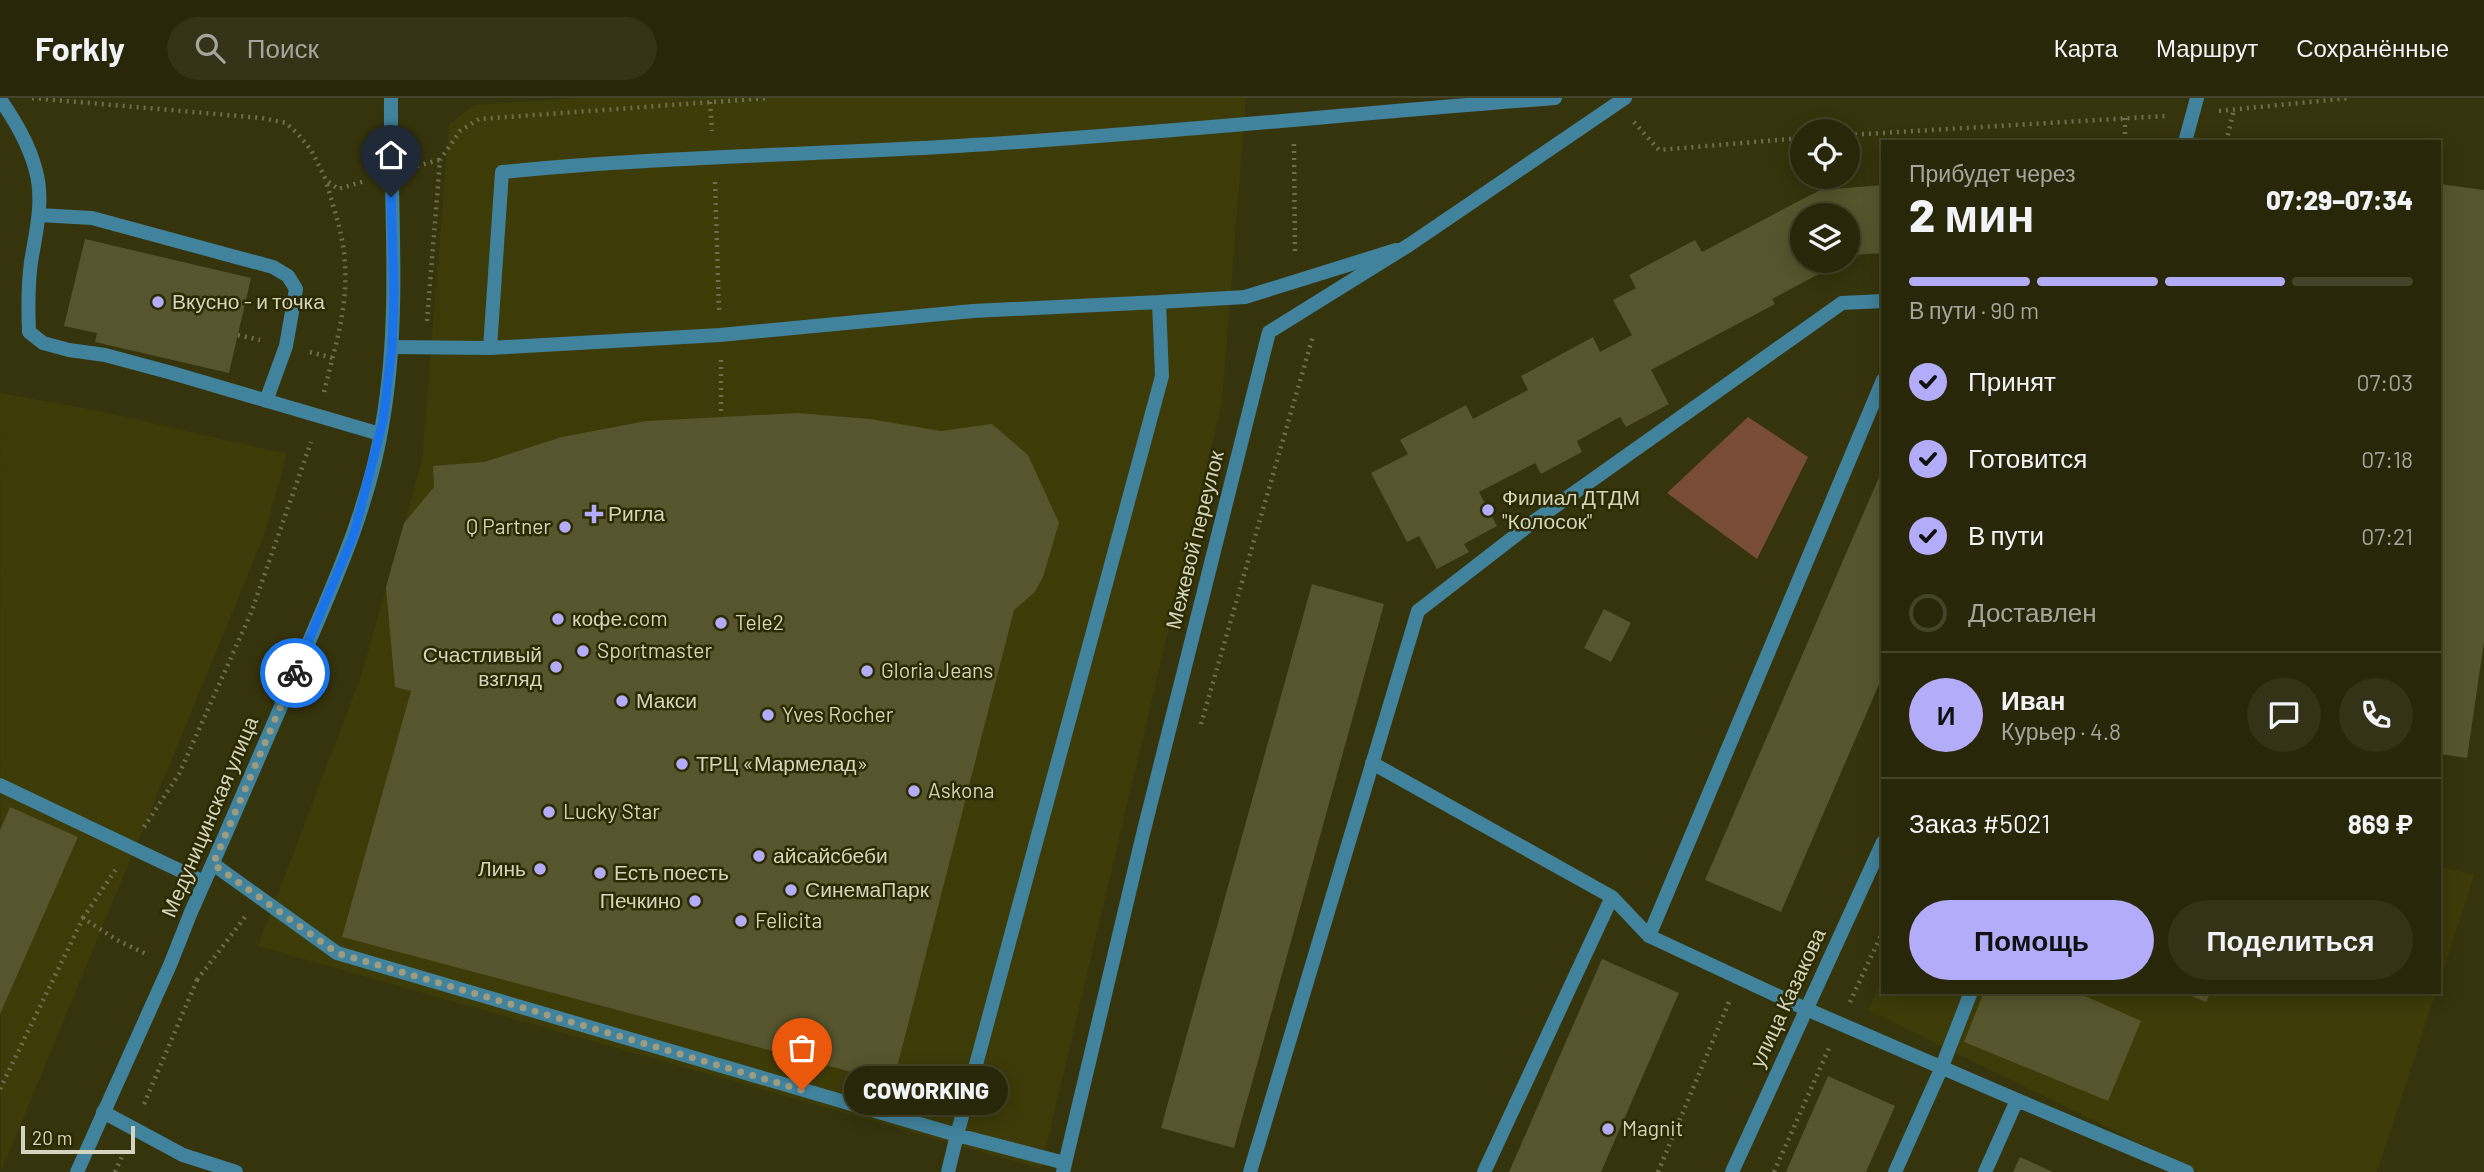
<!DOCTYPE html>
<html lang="ru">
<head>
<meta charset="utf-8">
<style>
  :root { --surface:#282709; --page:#343317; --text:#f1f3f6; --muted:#a5a59c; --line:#44442a; --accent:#b3adf9 }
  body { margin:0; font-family:Barlow,sans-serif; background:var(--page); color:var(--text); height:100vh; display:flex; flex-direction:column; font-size:26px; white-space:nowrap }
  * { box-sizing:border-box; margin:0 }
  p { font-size:23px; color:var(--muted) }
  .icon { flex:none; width:38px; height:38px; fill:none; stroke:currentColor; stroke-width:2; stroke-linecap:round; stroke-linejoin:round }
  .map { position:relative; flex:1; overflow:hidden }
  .drawer { position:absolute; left:1881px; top:42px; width:560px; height:854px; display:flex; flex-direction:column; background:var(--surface); border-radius:0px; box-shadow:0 4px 18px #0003,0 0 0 2px var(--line) }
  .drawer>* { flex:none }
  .tools { position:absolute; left:1790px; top:21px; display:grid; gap:14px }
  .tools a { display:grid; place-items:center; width:70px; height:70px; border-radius:50%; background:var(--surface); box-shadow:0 4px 18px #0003,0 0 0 2px var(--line); font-size:35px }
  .scale { position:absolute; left:21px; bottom:18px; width:114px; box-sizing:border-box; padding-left:7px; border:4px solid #d4d4be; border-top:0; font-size:19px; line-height:24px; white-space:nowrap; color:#d4d4be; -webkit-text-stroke:5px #2c2a01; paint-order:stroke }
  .pin { position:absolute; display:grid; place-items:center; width:60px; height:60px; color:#fff; margin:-72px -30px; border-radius:50% 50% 50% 0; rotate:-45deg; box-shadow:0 0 7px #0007 }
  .pin .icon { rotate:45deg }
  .courier { position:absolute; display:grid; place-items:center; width:70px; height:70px; margin:-35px; border:5px solid #1a73e8; border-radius:50%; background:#fff; color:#222; box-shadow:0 2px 9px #0007 }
  .bubble { position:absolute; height:49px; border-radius:24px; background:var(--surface); box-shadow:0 4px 18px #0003,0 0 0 2px var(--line); font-size:23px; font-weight:800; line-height:49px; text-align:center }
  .headline em { font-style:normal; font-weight:800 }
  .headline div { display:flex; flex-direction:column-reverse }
  .headline { display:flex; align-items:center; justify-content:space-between; height:119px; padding:0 28px }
  h1 { font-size:46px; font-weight:800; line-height:52px }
  .bar { display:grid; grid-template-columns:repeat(4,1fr); gap:10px 7px; align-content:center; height:84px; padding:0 28px }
  .bar i { height:9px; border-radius:5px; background:var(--line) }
  .bar .current { background:var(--accent) }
  .bar p { grid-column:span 4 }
  .line { display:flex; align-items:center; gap:18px; padding:0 28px; border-top:2px solid var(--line) }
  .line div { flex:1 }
  .round { display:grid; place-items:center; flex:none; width:74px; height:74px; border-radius:37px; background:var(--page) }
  ol { padding:0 28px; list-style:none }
  li { display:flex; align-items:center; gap:21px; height:77px }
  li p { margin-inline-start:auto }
  li .icon { padding:7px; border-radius:50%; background:var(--accent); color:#111; stroke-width:4 }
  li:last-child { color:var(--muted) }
  li i { width:38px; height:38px; border:4px solid var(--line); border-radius:50% }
  .action { display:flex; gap:14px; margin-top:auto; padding:14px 28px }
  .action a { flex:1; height:80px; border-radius:42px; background:var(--accent); color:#111; font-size:28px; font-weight:800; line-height:80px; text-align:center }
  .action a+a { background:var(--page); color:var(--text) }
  header { display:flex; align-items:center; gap:42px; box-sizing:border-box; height:98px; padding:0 35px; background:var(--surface); border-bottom:2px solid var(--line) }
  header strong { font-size:33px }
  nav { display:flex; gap:38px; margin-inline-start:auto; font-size:24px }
  .search { width:490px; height:63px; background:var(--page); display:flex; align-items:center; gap:18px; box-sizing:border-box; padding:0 24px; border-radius:38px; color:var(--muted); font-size:26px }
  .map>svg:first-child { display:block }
</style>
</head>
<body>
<header>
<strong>Forkly</strong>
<div class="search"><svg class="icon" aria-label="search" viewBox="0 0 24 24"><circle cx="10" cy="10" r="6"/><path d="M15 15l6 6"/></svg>Поиск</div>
<nav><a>Карта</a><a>Маршрут</a><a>Сохранённые</a></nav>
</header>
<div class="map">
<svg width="2484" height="1074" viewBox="0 0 2484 1074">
  <rect width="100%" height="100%" fill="#36340c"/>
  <path fill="#3d3b08" d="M580 0H1246L1222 305 1041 1071 258 848 361 578 422 363 449 27 474 7Z
    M0 295 95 312 287 356 264 438 1 1074Z
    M2440 769 2474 777 2440 883Z
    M1883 882V894H2436L2377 1074H2198L1868 912Z"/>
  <path fill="#784c36" d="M1748 319 1808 359 1757 461 1667 395Z"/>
  <path fill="#56552d" d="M2440 86 2484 92V544L2467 660 2440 656Z
    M1883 87V155L1853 157 1848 160V117H1802V163H1843L1772 201 1775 206 1651 272 1669 306 1626 329 1620 319 1577 343 1582 354 1541 376 1535 365 1479 394 1497 428 1464 446 1469 454 1437 471 1419 438 1407 444 1371 375 1408 356 1400 342 1466 307 1473 321 1528 292 1521 278 1593 239 1600 254 1632 237 1613 202 1636 190 1629 177 1695 142 1702 154 1820 92Z
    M85 141 251 180 229 275 95 244 97 235 64 228Z
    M798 315 870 321 941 333 992 326 1028 357 1059 425 1043 479 1035 494 1014 512 893 985 342 839 411 593 395 589 386 489 404 425 434 389 433 368 484 364 562 339 646 323Z
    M1883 370V577L1781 814 1705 782Z
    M1312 486 1384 506 1234 1050 1161 1030Z
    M1604 511 1631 525 1611 564 1584 550Z
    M10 709 78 739 0 916V732Z
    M1602 861 1679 895 1601 1074H1509Z
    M1984 894H2076L2141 923 2108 1003 1964 944Z
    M2182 894H2211L2206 904Z
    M1828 978 1895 1008 1866 1074H1786Z
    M2020 1059 2053 1074H2013Z"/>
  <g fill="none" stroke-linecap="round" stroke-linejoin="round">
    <path stroke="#6f6e4c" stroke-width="4.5" stroke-dasharray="2 5" stroke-linecap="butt" d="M32 0 262 20 286 25 298 36 311 52 326 82 338 91 365 83
      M710 4 712 33
      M2219 13 2350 0
      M2125 20V44
      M1634 24 1659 52 1802 40
      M1848 37 2165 18
      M2226 44 2234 12
      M1294 46 1295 156
      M417 68 439 62
      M715 84 719 212
      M427 223 440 62 460 33 479 21 769 0
      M238 237 260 242
      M310 254 333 260
      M721 262V317
      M324 294C334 252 348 211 345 167 344 137 333 110 326 82
      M1201 626 1313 238
      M144 729 179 676 251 515 311 344
      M83 820 116 771
      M197 882 245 819
      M1850 904 1883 833
      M0 991 83 820 117 842 148 857
      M144 1006 197 882 193 880
      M115 1074 123 1056
      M1658 1074 1729 904
      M1774 1074 1829 950"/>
    <path stroke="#41829d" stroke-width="14" d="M0 1C15 23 29 46 36 73 44 103 36 134 31 164 28 187 28 211 29 234L43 245 69 252 105 257 172 275 380 336
      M39 117 92 120 273 169 288 178 296 191 286 248 266 303
      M1159 204 1245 199 1396 152
      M392 249 490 250 720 237 973 213 1159 204 1162 278 957 1037 1065 1065
      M490 250 502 74C654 59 806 57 958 48 1157 36 1356 15 1555 0
      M1372 665 1612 799
      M0 687 204 784
      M213 766 337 855 957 1037 948 1074
      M1649 838 1883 282
      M2017 1002 2187 1074
      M103 1014 183 1057 236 1074
      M1250 1074 1418 513 1533 424 1842 205 1883 203
      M1484 1074 1612 799 1649 838 1806 911 2017 1002 1985 1074
      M1895 1074 1941 971 1971 894"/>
    <path stroke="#41829d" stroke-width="14" d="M2185 44 2197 0
      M77 1074 170 867 191 814C228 732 263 649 299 567 333 487 370 408 383 322 401 216 390 107 391 0
      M1063 1074 1143 736 1269 234 1409 147 1625 0
      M1732 1074 1883 744"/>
  </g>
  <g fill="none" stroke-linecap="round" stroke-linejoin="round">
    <path stroke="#9d9c80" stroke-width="7" stroke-dasharray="0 12.6" d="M295 575 213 766 337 855 802 992"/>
    <path stroke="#1a73e8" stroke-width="9" d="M295 575 354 436 383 323 392 249 394 192 391 99"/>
  </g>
  <g fill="#b3adf9" stroke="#2c2a01" stroke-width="2.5">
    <circle cx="158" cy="204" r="7"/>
    <circle cx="1488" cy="412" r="7"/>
    <path d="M590.5 405.5h7v7h7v7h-7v7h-7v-7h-7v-7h7z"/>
    <circle cx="565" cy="429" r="7"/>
    <circle cx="558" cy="521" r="7"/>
    <circle cx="721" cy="525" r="7"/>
    <circle cx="583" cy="553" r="7"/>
    <circle cx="556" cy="569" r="7"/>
    <circle cx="867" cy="573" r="7"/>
    <circle cx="622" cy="603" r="7"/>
    <circle cx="768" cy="617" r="7"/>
    <circle cx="682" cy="666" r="7"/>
    <circle cx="914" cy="693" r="7"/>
    <circle cx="549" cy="714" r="7"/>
    <circle cx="759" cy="758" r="7"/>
    <circle cx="540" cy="771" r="7"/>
    <circle cx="600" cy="775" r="7"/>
    <circle cx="791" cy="792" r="7"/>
    <circle cx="695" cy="803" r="7"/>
    <circle cx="741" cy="823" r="7"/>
    <circle cx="1608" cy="1031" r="7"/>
  </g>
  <g text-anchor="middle" stroke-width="5" stroke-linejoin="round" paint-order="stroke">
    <g font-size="21" fill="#d4d4be" stroke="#2c2a01" text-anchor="start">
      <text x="172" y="211">Вкусно - и точка</text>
      <text x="1502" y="407">Филиал ДТДМ<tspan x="1502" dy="24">"Колосок"</tspan></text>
      <text x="608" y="423">Ригла</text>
      <text x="551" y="436" text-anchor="end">Q Partner</text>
      <text x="572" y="528">кофе.com</text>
      <text x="735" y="532">Tele2</text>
      <text x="597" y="560">Sportmaster</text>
      <text x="542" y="564" text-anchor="end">Счастливый<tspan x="542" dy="24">взгляд</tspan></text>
      <text x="881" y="580">Gloria Jeans</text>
      <text x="636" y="610">Макси</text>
      <text x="782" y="624">Yves Rocher</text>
      <text x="696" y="673">ТРЦ «Мармелад»</text>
      <text x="928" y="700">Askona</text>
      <text x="563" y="721">Lucky Star</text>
      <text x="773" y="765">айсайсбеби</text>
      <text x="526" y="778" text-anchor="end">Линь</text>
      <text x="614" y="782">Есть поесть</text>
      <text x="805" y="799">СинемаПарк</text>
      <text x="681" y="810" text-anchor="end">Печкино</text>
      <text x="755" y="830">Felicita</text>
      <text x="1622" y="1038">Magnit</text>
    </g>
    <g font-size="21" fill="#d4d4be" stroke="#2c2a01">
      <text transform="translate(1195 442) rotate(-76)" y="7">Межевой переулок</text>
      <text transform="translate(210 719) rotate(-67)" y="7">Медуницинская улица</text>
      <text transform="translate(1788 900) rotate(-65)" y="7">улица Казакова</text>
    </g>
  </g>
</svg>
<div class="tools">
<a><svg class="icon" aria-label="locate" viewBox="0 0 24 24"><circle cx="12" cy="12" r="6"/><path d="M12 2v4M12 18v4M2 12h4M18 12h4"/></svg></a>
<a><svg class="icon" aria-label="layers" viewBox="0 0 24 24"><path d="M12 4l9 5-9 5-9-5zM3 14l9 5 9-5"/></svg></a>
</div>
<div class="scale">20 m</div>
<div class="pin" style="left:802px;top:992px;background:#ea580c"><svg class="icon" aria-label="bag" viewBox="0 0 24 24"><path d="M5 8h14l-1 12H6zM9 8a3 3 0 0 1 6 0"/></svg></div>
<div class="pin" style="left:391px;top:99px;background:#1f2937"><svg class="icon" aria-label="home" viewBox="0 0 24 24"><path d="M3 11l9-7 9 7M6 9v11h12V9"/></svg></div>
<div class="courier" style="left:295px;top:575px"><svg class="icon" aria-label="bike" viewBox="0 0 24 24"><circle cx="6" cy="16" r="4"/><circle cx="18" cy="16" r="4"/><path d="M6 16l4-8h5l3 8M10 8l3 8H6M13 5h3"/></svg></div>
<div class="bubble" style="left:844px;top:968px;width:164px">COWORKING</div>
<section class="drawer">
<div class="headline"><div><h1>2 мин</h1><p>Прибудет через</p></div><em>07:29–07:34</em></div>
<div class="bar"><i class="current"></i><i class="current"></i><i class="current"></i><i></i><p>В пути · 90 m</p></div>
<ol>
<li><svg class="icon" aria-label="check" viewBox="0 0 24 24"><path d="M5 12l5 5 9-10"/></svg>Принят<p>07:03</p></li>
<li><svg class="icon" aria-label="check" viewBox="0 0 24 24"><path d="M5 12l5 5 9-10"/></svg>Готовится<p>07:18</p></li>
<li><svg class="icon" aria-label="check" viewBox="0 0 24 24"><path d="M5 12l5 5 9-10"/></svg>В пути<p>07:21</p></li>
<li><i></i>Доставлен</li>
</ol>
<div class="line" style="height:126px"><b class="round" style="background:var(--accent);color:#111">И</b><div><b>Иван</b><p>Курьер · 4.8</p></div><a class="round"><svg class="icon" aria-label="chat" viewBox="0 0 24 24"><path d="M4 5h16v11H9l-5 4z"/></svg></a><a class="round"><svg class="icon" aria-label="phone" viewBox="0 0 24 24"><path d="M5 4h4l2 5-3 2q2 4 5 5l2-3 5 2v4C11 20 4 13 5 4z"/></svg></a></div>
<div class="line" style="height:91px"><div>Заказ #5021</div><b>869 ₽</b></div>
<div class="action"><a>Помощь</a><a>Поделиться</a></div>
</section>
</div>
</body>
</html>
